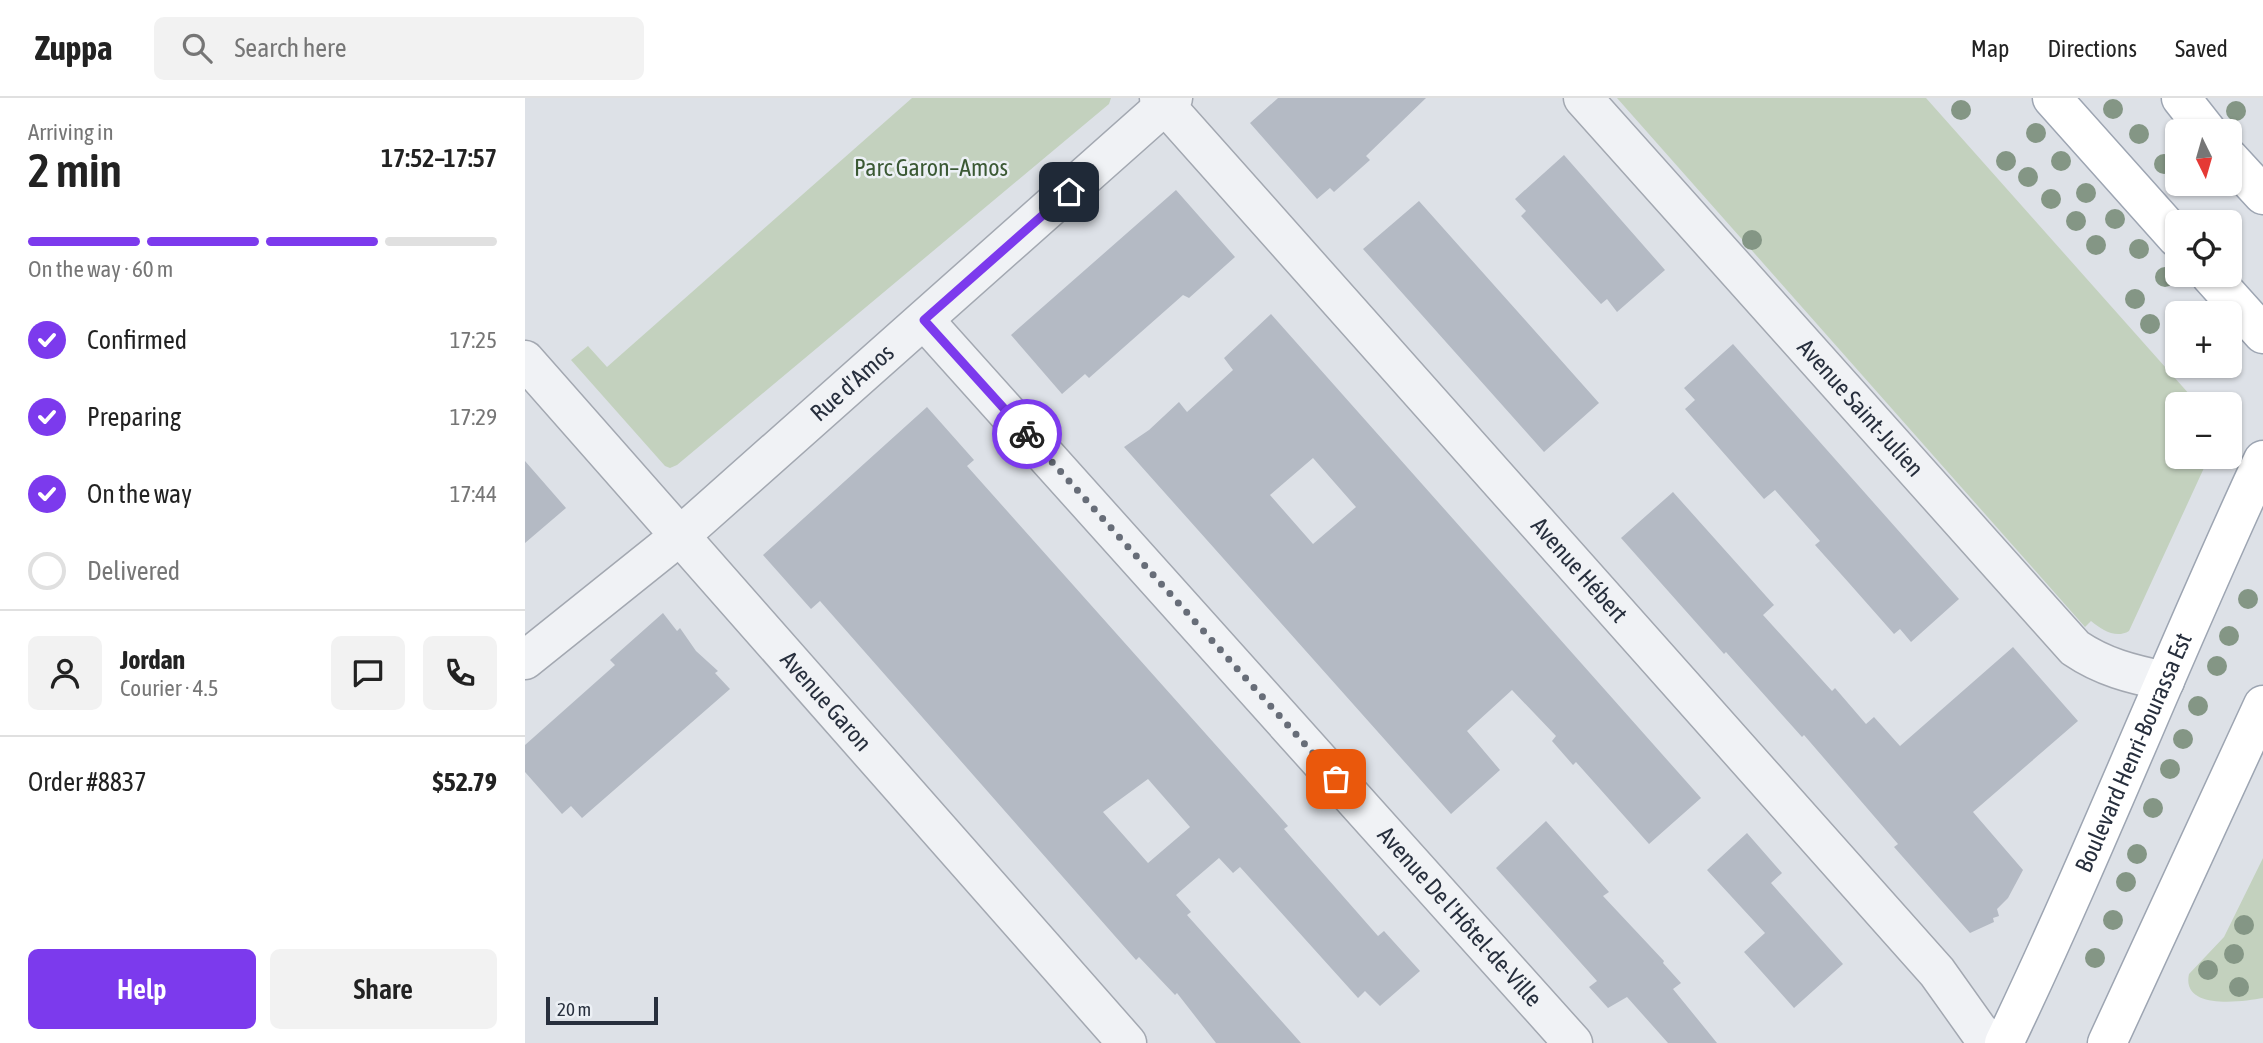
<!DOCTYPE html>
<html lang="en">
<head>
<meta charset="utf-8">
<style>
  :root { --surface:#fff; --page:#f2f2f2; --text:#222; --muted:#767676; --line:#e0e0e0; --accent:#7c3aed }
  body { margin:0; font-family:"Asap Condensed",sans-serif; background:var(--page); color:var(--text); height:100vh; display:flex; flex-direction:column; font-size:26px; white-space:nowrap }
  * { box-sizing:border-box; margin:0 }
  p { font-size:23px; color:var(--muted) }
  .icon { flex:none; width:38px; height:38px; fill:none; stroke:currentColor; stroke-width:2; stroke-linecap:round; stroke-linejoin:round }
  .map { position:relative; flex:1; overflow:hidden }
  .drawer { display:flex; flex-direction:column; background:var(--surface); width:525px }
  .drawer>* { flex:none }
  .needle { width:46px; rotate:175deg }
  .controls { position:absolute; left:1640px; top:21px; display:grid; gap:14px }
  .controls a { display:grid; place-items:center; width:77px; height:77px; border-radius:10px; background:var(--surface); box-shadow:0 2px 5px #0004; font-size:35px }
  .scale { position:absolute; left:21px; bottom:18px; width:112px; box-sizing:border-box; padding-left:7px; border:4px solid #272f3d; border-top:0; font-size:19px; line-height:24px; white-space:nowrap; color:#272f3d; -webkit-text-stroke:5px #ecf0f5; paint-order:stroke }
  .pin { position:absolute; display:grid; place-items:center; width:60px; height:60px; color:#fff; margin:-30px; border-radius:14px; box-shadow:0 4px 10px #0006 }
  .courier { position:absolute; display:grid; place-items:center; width:70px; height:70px; margin:-35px; border:5px solid #7c3aed; border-radius:50%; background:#fff; color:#222; box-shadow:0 2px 9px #0007 }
  .overview em { font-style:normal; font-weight:600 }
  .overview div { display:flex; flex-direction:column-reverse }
  .overview { display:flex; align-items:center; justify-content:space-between; height:119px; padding:0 28px }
  h1 { font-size:46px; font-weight:600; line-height:52px }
  .bar { display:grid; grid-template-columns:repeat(4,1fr); gap:10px 7px; align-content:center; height:84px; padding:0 28px }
  .bar i { height:9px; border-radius:5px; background:var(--line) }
  .bar .current { background:var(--accent) }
  .bar p { grid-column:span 4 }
  .line { display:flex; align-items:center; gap:18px; padding:0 28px; border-top:2px solid var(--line) }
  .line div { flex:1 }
  .round { display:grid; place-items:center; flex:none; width:74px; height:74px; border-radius:10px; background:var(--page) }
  ol { padding:0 28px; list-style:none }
  li { display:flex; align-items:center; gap:21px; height:77px }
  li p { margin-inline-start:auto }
  li .icon { padding:7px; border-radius:50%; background:var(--accent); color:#fff; stroke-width:4 }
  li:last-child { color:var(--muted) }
  li i { width:38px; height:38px; border:4px solid var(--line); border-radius:50% }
  .cta { display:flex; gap:14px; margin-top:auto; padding:14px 28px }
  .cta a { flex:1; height:80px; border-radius:10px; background:var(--accent); color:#fff; font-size:28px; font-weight:600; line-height:80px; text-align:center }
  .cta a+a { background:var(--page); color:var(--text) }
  header { display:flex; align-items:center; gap:42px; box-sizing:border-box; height:98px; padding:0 35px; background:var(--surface); border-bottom:2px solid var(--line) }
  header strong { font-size:33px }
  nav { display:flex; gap:38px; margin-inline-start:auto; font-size:24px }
  .search { width:490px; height:63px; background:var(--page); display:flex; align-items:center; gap:18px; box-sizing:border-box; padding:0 24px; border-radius:10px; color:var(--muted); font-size:26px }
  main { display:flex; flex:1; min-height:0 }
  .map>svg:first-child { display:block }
</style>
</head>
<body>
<header>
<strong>Zuppa</strong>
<div class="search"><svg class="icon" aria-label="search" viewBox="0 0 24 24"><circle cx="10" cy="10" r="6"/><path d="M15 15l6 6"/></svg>Search here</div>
<nav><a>Map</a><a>Directions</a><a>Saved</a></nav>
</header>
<main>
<section class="drawer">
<div class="overview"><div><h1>2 min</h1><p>Arriving in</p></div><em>17:52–17:57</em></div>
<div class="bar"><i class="current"></i><i class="current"></i><i class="current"></i><i></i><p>On the way · 60 m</p></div>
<ol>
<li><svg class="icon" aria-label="check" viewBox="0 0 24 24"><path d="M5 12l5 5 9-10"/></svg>Confirmed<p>17:25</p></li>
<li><svg class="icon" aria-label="check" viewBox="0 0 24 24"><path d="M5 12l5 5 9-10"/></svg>Preparing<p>17:29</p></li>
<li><svg class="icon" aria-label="check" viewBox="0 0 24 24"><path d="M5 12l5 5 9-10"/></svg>On the way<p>17:44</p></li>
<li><i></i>Delivered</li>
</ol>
<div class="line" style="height:126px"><a class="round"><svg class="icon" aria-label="person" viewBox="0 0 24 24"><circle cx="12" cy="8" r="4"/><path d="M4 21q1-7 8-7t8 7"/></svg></a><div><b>Jordan</b><p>Courier · 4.5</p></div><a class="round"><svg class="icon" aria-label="chat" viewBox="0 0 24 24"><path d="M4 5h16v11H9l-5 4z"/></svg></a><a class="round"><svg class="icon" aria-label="phone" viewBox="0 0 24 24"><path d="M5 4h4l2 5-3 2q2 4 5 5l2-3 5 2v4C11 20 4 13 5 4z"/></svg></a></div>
<div class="line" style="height:91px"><div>Order #8837</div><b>$52.79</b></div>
<div class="cta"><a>Help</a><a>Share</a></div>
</section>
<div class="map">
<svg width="1738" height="945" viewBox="0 0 1738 945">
  <rect width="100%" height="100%" fill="#dde1e7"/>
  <path fill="#c3d1be" d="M387 0H586L584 6 152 367 145 370 140 368 46 262 63 248 82 269Z
    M1092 0H1401L1673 306H1652V359H1684L1604 533C1591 541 1577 532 1566 523L1560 529Z
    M1738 760V900C1716 904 1656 912 1664 876L1699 839Z"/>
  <path fill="#b4bac4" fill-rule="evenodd" d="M753 0H901L841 58 845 62 809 94 805 90 792 101 725 25Z
    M1039 57 1140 172 1092 214 1082 201 1076 206 996 118 1001 113 990 101Z
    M651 92 710 159 664 200 658 197 564 280 560 276 537 296 486 237Z
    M894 103 1074 305 1019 354 838 151Z
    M746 216 1176 700 1124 746 1051 664 1048 667 1027 643 1031 638 987 592 942 633 975 672 926 716 599 349 624 332 654 304 662 314 708 272 699 260ZM788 360 831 409 788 446 745 397Z
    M1208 246 1434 501 1386 544 1375 531 1369 536 1324 485 1290 447 1295 443 1250 392 1239 401 1160 311 1170 302 1159 290Z
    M402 309 449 362 442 368 763 728 759 731 853 838 859 833 895 873 855 908 840 893 833 900 715 769 708 775 694 760 651 797 666 814 662 817 776 945H691L652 895 650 897 614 859 611 862 295 503 286 511 238 457ZM623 681 665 729 623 765 578 714Z
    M0 363 41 410 0 445Z
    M1148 394 1249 507 1238 517 1307 593 1310 590 1341 626 1349 619 1375 648 1488 549 1553 623 1448 714 1498 772 1483 800 1472 811 1474 818 1468 820 1469 824 1445 835 1369 749 1373 746 1279 637 1277 639 1201 554 1199 556 1096 440Z
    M138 515 152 533 155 530 171 553 193 573 190 575 205 591 57 720 46 708 37 716 0 674V647L90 567 85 562Z
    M1021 723 1084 794 1078 798 1139 863 1138 865 1156 885 1148 891 1192 945H1143L1102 899 1083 910 1064 889 1072 883 971 770Z
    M1222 735 1257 775 1246 785 1318 866 1269 910 1219 854 1240 835 1182 772Z"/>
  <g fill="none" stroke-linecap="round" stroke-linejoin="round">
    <defs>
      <g id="minor">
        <path id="s1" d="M634 0 1412 874 1454 933 1469 945"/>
        <path id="s2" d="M1058 0 1550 550C1578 569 1606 576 1640 583"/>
        <path id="s3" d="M399 222 1048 945"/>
        <path id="s4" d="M0 262 602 945"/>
        <path id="s5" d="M0 562 156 437 648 0"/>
      </g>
      <g id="major">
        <path d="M1527 0 1652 140"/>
        <path d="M1656 0 1682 33"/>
        <path d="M1704 60 1738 97"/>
        <path d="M1685 177 1738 236"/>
        <path id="s6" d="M1479 945C1571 753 1648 555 1738 362"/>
        <path d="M1582 945 1738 607"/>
      </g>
    </defs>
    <use href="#minor" stroke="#a3a8b1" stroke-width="41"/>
    <use href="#major" stroke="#9da5b2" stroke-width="41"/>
    <use href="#minor" stroke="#f0f2f5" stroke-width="38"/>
    <use href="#major" stroke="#fff" stroke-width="38"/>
  </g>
  <g fill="#849685">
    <circle cx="1588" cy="11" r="10"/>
    <circle cx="1436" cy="12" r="10"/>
    <circle cx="1711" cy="13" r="10"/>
    <circle cx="1511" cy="35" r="10"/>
    <circle cx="1614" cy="36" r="10"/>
    <circle cx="1481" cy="63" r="10"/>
    <circle cx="1536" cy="63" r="10"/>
    <circle cx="1639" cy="66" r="10"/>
    <circle cx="1503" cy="79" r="10"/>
    <circle cx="1561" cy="95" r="10"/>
    <circle cx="1526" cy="101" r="10"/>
    <circle cx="1590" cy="121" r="10"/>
    <circle cx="1551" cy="123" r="10"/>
    <circle cx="1227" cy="142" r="10"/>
    <circle cx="1571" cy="147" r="10"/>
    <circle cx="1614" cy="151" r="10"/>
    <circle cx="1640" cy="179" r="10"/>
    <circle cx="1610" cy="201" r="10"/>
    <circle cx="1625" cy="226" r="10"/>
    <circle cx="1723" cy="501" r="10"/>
    <circle cx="1704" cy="538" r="10"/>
    <circle cx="1692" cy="568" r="10"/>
    <circle cx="1673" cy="608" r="10"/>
    <circle cx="1658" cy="641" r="10"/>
    <circle cx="1645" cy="671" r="10"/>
    <circle cx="1628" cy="710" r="10"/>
    <circle cx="1612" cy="756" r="10"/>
    <circle cx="1601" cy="784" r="10"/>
    <circle cx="1588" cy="822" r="10"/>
    <circle cx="1719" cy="827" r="10"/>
    <circle cx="1709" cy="856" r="10"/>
    <circle cx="1570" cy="860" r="10"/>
    <circle cx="1683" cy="872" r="10"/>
    <circle cx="1714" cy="889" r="10"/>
  </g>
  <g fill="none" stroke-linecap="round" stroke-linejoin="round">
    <path stroke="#676d78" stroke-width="7" stroke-dasharray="0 12.6" d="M502 336 811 681"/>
    <path stroke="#7c3aed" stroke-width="9" d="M502 336 399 222 544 94"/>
  </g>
  <g text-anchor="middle" stroke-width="5" stroke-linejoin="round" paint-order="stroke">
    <g font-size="24" fill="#3b5934" stroke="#ecf0f5">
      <text x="406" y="78">Parc Garon–Amos</text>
    </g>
    <g font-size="24" fill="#272f3d" stroke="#ecf0f5">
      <text dy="8" stroke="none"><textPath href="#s5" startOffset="429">Rue d'Amos</textPath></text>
      <text dy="8" stroke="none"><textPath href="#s2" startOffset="416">Avenue Saint-Julien</textPath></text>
      <text dy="8" stroke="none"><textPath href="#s1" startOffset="632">Avenue Hébert</textPath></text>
      <text dy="8" stroke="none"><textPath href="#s4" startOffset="455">Avenue Garon</textPath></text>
      <text dy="8" stroke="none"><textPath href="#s6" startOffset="318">Boulevard Henri-Bourassa Est</textPath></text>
      <text dy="8" stroke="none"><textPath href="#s3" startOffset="802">Avenue De l'Hôtel-de-Ville</textPath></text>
    </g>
  </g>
</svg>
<div class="controls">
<a><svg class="needle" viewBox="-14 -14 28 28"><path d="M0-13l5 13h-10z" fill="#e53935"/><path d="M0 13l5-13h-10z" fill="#767676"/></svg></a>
<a><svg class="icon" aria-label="locate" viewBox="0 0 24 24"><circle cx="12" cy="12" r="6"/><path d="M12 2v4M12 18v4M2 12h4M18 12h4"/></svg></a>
<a>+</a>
<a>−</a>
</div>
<div class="scale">20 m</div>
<div class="pin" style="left:811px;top:681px;background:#ea580c"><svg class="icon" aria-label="bag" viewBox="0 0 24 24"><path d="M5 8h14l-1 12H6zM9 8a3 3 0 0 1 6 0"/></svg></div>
<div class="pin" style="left:544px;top:94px;background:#1f2937"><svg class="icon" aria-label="home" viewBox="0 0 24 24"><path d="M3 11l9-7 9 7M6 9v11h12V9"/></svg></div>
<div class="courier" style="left:502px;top:336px"><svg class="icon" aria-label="bike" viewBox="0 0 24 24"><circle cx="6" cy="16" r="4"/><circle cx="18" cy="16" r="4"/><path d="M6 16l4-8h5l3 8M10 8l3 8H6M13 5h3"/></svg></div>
</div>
</main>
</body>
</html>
